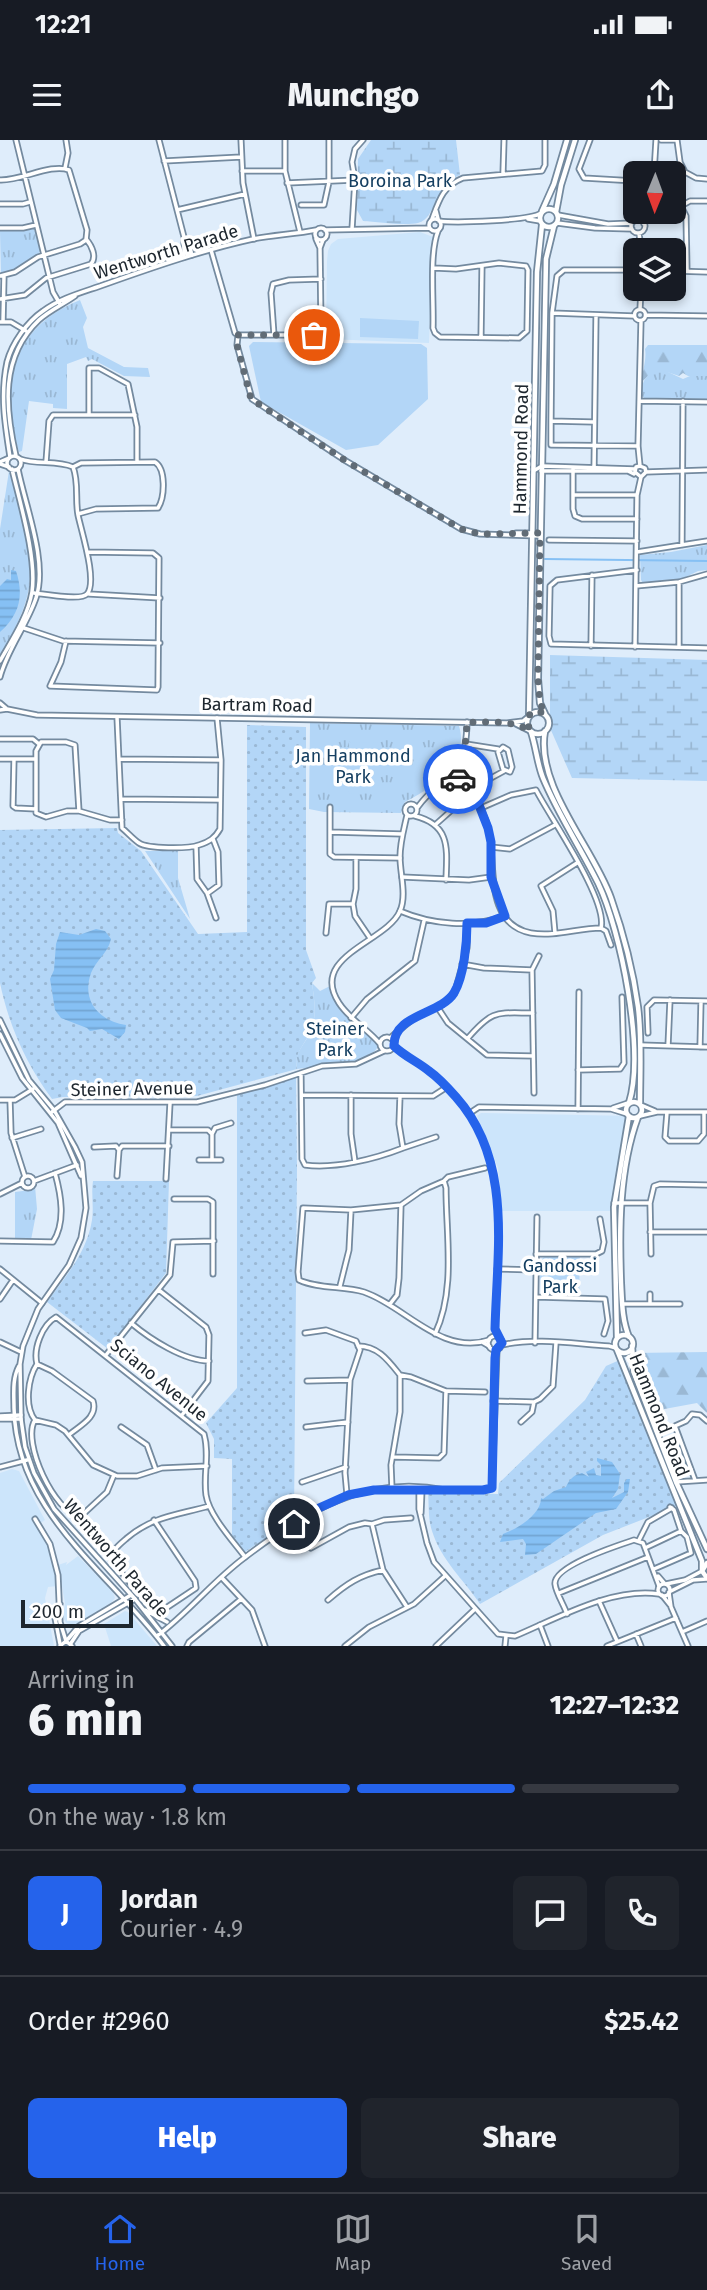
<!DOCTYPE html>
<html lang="en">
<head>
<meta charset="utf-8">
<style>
  :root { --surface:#171b24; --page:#20242c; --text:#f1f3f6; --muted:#9ea1a6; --line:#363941; --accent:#2563eb }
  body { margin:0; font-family:"Fira Sans",sans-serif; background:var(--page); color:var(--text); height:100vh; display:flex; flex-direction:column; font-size:26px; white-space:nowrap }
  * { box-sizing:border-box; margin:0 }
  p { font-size:23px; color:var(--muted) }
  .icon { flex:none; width:38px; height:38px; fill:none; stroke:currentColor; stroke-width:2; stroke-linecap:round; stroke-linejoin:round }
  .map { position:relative; height:1506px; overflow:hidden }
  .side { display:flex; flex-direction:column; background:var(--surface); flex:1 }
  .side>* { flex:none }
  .needle { width:46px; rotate:181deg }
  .tools { position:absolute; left:623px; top:21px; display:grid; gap:14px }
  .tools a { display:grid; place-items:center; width:63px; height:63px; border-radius:10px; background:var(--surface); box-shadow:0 4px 10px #0003; font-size:35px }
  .scale { position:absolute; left:21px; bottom:18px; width:112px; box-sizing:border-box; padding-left:7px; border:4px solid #1d262e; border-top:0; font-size:19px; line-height:24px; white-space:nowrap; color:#1d262e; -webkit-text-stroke:5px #fff; paint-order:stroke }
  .pin { position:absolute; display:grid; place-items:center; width:60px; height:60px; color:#fff; margin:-30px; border:4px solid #fff; border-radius:50%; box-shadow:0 2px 7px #0007 }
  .courier { position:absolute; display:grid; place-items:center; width:70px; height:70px; margin:-35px; border:5px solid #2563eb; border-radius:50%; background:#fff; color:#222; box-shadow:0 2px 9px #0007 }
  .summary em { font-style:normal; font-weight:800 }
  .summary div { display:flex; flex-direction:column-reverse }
  .summary { display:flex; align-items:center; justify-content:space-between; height:119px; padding:0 28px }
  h1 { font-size:46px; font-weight:800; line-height:52px }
  .bar { display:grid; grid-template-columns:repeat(4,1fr); gap:10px 7px; align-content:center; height:84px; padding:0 28px }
  .bar i { height:9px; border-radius:5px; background:var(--line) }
  .bar .on { background:var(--accent) }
  .bar p { grid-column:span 4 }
  .line { display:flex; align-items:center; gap:18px; padding:0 28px; border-top:2px solid var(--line) }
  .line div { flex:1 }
  .round { display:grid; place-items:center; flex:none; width:74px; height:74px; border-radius:10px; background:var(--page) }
  .button { display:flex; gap:14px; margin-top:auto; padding:14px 28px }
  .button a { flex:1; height:80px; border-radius:10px; background:var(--accent); color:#fff; font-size:28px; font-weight:800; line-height:80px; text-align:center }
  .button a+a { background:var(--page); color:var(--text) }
  .status { display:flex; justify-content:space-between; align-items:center; height:49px; padding:0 35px; background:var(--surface); direction:ltr }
  .status svg { height:19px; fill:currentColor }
  header { display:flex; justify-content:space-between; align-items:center; height:91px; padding:0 28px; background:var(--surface); font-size:32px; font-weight:800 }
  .dock { display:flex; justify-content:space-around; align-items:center; height:98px; border-top:2px solid var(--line); background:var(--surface); font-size:19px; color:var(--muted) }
  .dock a { display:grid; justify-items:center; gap:4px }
  .dock .on { color:var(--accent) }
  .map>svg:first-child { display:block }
</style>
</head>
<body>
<div class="status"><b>12:21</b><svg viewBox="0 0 49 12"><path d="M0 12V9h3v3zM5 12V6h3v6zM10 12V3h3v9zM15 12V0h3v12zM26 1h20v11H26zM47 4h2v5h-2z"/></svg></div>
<header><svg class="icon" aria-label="menu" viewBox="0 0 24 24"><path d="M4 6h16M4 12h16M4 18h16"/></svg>Munchgo<svg class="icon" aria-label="share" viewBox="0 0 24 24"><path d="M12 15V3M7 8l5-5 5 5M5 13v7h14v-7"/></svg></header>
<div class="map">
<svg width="707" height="1506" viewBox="0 0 707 1506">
  <defs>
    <pattern id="grass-dots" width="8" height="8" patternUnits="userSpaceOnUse" patternTransform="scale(1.75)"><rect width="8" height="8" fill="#b3d6f7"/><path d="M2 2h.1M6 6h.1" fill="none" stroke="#9ab8d4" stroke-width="1.8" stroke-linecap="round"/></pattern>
    <pattern id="forest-firs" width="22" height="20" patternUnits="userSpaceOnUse" patternTransform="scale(1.75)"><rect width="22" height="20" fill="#b3d6f7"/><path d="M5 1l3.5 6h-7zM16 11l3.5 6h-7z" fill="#9ab8d4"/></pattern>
    <pattern id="wetland-marsh" width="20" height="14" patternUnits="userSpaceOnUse" patternTransform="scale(1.75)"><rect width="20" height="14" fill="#b3d6f7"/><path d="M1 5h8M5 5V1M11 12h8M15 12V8" fill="none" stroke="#9ab8d4"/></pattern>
    <pattern id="park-tufts" width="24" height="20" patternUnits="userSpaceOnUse" patternTransform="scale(1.75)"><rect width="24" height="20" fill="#b3d6f7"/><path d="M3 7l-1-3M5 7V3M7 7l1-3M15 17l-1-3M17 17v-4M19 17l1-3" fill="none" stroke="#9ab8d4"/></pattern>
    <pattern id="water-rules" width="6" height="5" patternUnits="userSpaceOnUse" patternTransform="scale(1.75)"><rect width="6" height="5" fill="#86c0f4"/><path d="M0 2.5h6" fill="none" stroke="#73a5d2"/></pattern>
  </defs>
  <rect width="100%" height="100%" fill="#dfedfb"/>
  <path fill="#cce5fb" d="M420 92 433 97 429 203 326 199 327 121 328 111 331 104 338 99Z
    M481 973 633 976 618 1071H502L498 1028 477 976Z
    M12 1329 19 1331 45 1380 39 1384 48 1399 58 1446 48 1447 45 1458 54 1506H0V1333Z
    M78 1416 113 1452 115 1458 111 1463 75 1486 66 1483 63 1477 65 1463 58 1425 67 1422 66 1425Z
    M125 1471 128 1472 157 1506H111L104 1484Z"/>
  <path fill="url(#grass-dots)" d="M247 585 306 587V810L316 838 312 843C314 858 317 873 312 888 307 903 293 912 297 929L197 956 63 957 52 959C26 924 9 886 0 843V690L117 688 118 693 141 711 198 794 247 792Z
    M296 937 297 1028 294 1379 245 1412 232 1395V1319L214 1318V1299L206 1283 237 1248V954Z
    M93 1041H169L166 1133 108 1209 47 1162C66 1136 87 1112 92 1080 94 1067 91 1053 93 1041Z
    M622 1219 677 1366 603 1395 480 1464C464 1440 441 1420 432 1391 428 1379 429 1365 428 1352L498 1354 499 1343 585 1260 606 1226Z"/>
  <path fill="url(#forest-firs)" d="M648 205H707V236H688L683 233 679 236C663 230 654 228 642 242 642 230 647 220 645 209Z
    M707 1212V1273L697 1263 659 1270 656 1277 632 1213Z"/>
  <path fill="url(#wetland-marsh)" d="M371 0H456L460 35C433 46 437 78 418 83 405 86 378 82 363 81L357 70 358 19Z
    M550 515 707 520V641L572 638 550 588Z"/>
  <path fill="url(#park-tufts)" d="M34 89 41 108 39 114 15 131 1 134 0 91Z
    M80 160 87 178 83 187 88 208 124 227 148 228 150 237 124 236 92 219 88 221 86 217 67 224V269L53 268V264L29 261 22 311 19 312C0 245 10 188 80 160Z
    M654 231H666L683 239 690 236H707V260H646L642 256C641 244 644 237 654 231Z
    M9 331C16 343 17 359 21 373 37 443 33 455 0 518V389Z
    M707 405V430L698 431 676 442 643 443 641 440 640 415 671 412Z
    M310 583 459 586C470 621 433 648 405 662L401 673 324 672 309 669Z
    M145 711H178V738L190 779Z
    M312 843 320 851 330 846C335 873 358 887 379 904 372 926 318 926 297 929 293 911 307 904 312 888 317 873 314 858 312 843Z
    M35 1046 37 1069 31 1100 15 1099V1052L30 1050Z
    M545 1116 580 1117 579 1156H547L541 1153 539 1122Z"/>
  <path fill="#b3d6f7" d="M360 178 419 181 418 199 360 197Z
    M253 202 421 204 427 208 428 259 378 305 346 310 261 262 249 206Z
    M349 602 379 603 378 654 348 653Z"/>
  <path fill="url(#water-rules)" d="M11 430 16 431C24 455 20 474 0 492V446L7 439 11 440Z
    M96 789 105 791 111 799C108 813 96 820 91 833 81 861 99 881 126 885L125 892 119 899 102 889 90 891 87 888 61 878 55 870 50 839 54 830 56 804 60 792 79 795Z
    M597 1318 612 1322 620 1334 618 1349 612 1358 624 1352V1343L627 1339H630L628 1352 616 1369 596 1373 536 1414 525 1415 526 1404 523 1399 500 1402 503 1394C517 1389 541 1375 541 1358L543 1359 554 1351 566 1347C569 1340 573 1335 582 1333L589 1337 586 1332 594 1328 596 1335 601 1336V1325L597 1321Z"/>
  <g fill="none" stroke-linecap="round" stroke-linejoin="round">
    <path stroke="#86c0f4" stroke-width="2" d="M545 419 707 421"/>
    <defs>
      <path id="minor" d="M16 0 53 152 60 164
        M159 0 184 97 192 115
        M241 0 243 43 254 99
        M285 0V31L300 92
        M590 0 579 29 584 38 635 41
        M661 0H677
        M677 0 680 22 685 32
        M164 21 241 17
        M65 28 68 13 66 0
        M242 31H285
        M685 32 696 38 707 39
        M503 33 504 0
        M654 33 656 0
        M0 40C21 41 51 23 69 30L87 90 86 100 80 104 38 117 15 132 0 136
        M287 43 355 40
        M674 45 685 32
        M674 60 681 66 686 76 687 131
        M0 64H23L30 62
        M301 65H324L329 42V0
        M681 66 690 61H707
        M177 70 245 54
        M436 71 438 79
        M558 75 608 84 632 83
        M432 79C439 60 443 46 463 38L542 31 545 25V0
        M631 86a7 7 0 1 1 14 0a7 7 0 1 1-14 0Z
        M557 83 595 88 632 89
        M644 84 651 72
        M0 88H23L36 85
        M352 89 355 40 352 22 355 9 363 0
        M639 93 641 110
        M316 99 320 108
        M211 110 235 193 238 195H314L321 188 320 108 323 100
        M184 117V99
        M434 128 456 129 499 123 526 126 528 130 527 191 519 198 440 197 435 193 433 188C434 161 429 114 438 91
        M674 131 707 132
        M0 159 25 155 46 138 91 124C97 117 92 106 86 99
        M640 169 641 149
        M634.5 175a5.5 5.5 0 1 1 11 0a5.5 5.5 0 1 1-11 0Z
        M552 173 634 176
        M646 175 707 176
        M0 182H11L26 191
        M3 182 4 136
        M238 195 237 205 252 259 346 321 461 389 480 394 540 396
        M274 195 271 153 273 144 289 140 321 139
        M481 197 482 126
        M639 261 707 262
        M89 274V228H99L128 244 137 287V322
        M551 281V305L638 306
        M593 282 551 281 552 173 557 136 564 130H635
        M20 319C37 325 56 320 73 327 79 342 75 360 78 375 81 390 98 442 87 454 81 461 44 454 34 453
        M0 322 9 318
        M46 322 49 281 53 275H135
        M0 324 9 327
        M640 326 638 306 641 181
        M73 327 81 323 155 322C166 329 165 357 158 368L96 369 78 374
        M573 327V369L575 376 582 379H637
        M535 330 542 326 635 329
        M541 331H628L634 334
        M594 331 596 175
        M646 332 707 330
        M573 355H637
        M516 393H540
        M549 400 637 401
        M682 405 683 261
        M637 412 707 401
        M637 430 557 440 550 446 549 496 551 504 707 508
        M679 442V507
        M636 446 679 442 707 434
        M89 454 160 458
        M21 487 63 501 160 503
        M66 501 61 522 50 546 157 550 158 547 159 418 153 413 88 412
        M591 506 592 435
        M635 507 637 355 641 337 646 332 645 328 640 326 636 327 635 332 641 337
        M117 577 122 688C128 693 133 699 139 703 148 709 188 709 199 705 209 702 215 698 220 689L221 620 217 578
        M0 599H33L39 604
        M466 604 498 609
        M503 607 508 610 512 627 510 632 503 629 498 612Z
        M0 619H36
        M14 619 13 666 16 668 36 669
        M119 619 221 620
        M453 634C470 651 481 664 488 687 497 719 482 784 531 793 555 797 578 788 601 788L606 791 611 805
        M469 650 504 631
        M121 659 220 660
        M330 667V714L334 717 400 718
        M481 668 511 655 536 650C551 679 608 760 601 788
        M79 671H67L46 677 36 673V611L41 602H66L75 605 79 671 110 680H122
        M415 676C451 685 447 709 446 740
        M435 685 472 652
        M330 692 402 694
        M196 706 197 739 207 753 216 778
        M491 707 510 709 555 685
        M402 737 469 740 491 737
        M208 753 219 745 218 712 213 699
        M353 764 355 776 370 798
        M400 771C433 785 471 788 505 776
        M326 793 329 764H353L356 749V718
        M555 793 553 771 541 746 577 723
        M462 824 484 828 532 830
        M438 868 448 883 487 915 533 916
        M351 878 367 859 415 821 424 781
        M648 893 647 867 654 860 707 861
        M390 898 414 878 443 864 455 852 467 808V783
        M468 898C493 869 497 873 533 873
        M640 905 707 907
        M668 906 670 860
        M700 907 701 861
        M578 930 620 929 624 923 622 857
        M301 933 302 1019 305 1025C335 1029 375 1019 403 1008L399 984 400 956
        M534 953 532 830 539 816
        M302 955 433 956 447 947
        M351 955V994L355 1022
        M0 960H15L33 949
        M10 960 11 993 25 1037
        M641 965 655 971
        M613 968 628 963
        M578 969 579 852
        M52 972 65 962H197L265 945 322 926 356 924 384 911
        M667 972 665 997 669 1001H698L704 994V972
        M470 973 479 967 611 969 627 974
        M640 976 657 972H707
        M169 990H208L212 994V1020
        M212 994 215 988 231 983
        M12 998 41 989
        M94 1007 116 1006 119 1010
        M403 1008 436 997
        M199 1020H221
        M22 1042a6 6 0 1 1 12 0a6 6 0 1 1-12 0Z
        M117 1036 119 1010 122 1006H169
        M166 1039 170 963
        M34 1041 77 1025
        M444 1041 448 1037 485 1028
        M0 1054 22 1043
        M174 1059H208L213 1062V1134
        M614 1063H650
        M351 1070 303 1068 298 1132 299 1140C318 1149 344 1146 364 1152 405 1166 441 1216 489 1200
        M650 1092H707
        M0 1101 53 1102C66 1082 61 1055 55 1033
        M536 1114H596L602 1111 604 1102 600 1079
        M651 1114 650 1063 654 1046 660 1044 707 1045
        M0 1129 42 1163
        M497 1129 536 1130
        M340 1146 349 1110 351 1070 401 1065 421 1051 444 1041 446 1048C446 1095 456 1150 435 1194
        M159 1150 206 1187 209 1195 208 1241 182 1275
        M650 1154V1162
        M536 1157 605 1159 608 1181 604 1194
        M0 1159 13 1140
        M390 1164 397 1155 399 1138 401 1065
        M622 1164H680
        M131 1183C150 1199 184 1221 209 1221
        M305 1193 326 1190 356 1201 360 1210 350 1240 345 1333 347 1355
        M0 1202 21 1212
        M482 1202 489 1206
        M535 1203 537 1077
        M358 1206C378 1206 388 1220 400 1235
        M106 1215 170 1135 173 1102 214 1101
        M37 1224 52 1231 93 1261C98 1277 81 1285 70 1294
        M307 1241 350 1240
        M446 1251 485 1252
        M493 1261 534 1262 540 1259 553 1246 556 1203
        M0 1276 21 1275
        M0 1279H21
        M35 1280 56 1285 65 1291 93 1325 117 1336H137L162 1328 207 1326
        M521 1282 532 1272 534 1262
        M121 1287 147 1305 156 1330
        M306 1287 348 1282
        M0 1327 27 1320
        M114 1335 107 1352 80 1377C55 1373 21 1302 35 1280 24 1266 28 1238 37 1224 33 1209 42 1185 56 1177L204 1294C210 1315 203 1334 206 1355 209 1375 233 1401 245 1417
        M695 1340 675 1286 686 1281 692 1274 700 1275 707 1281
        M302 1342 346 1327
        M676 1342 707 1340
        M392 1349 391 1325 400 1272V1235L411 1237 446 1251 444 1313 439 1318 394 1317
        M35 1379 50 1404 58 1435 60 1482 66 1501
        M154 1380 195 1441 196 1448 166 1468C146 1470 124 1434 111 1419 112 1410 120 1404 127 1398 153 1376 178 1375 209 1366
        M372 1384 383 1430 407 1467
        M639 1400 648 1382 672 1368
        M311 1408 349 1387 365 1383 372 1384 384 1380 411 1378
        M645 1408 681 1391 674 1370 670 1367
        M654 1429 691 1413 687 1397 681 1391
        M658 1436 664 1443
        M222 1438 252 1470 265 1506
        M559 1453 648 1417
        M669 1453 671 1467 688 1506
        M662 1455 670 1465
        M328 1460C346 1444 360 1435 383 1430
        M599 1461 617 1501
        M60 1464 55 1478 60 1504
        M567 1474C564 1465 556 1453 555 1444 553 1426 619 1405 634 1400L643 1403 659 1446
        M540 1485 548 1506
        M682 1492 707 1481
        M636 1494 641 1506
        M68 1499 79 1486 131 1455
        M71 1503 79 1491 135 1459
        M187 1506 189 1502 241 1459
        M345 1506 369 1487 414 1464 445 1436
        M436 1506 475 1469
        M505 1506 506 1496
        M607 1506 676 1478"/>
      <path id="tertiary" d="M429 85a6 6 0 1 1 12 0a6 6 0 1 1-12 0Z
        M528 79 540 81
        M439 81C455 83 530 81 541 73
        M315 94a6 6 0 1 1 12 0a6 6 0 1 1-12 0Z
        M325 90 429 88
        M7 323a7 7 0 1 1 14 0a7 7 0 1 1-14 0Z
        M16 316C5 268 0 217 39 180 50 170 64 164 75 156
        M10 317C5 285 0 255 7 222 12 203 27 182 43 171 62 157 84 152 106 144 154 127 203 110 253 99 274 95 296 94 316 90
        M0 521C12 500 28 476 32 452 37 418 20 363 12 329
        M0 537C7 510 27 485 36 458 48 422 25 365 18 329
        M0 563 7 569 37 575 507 583 523 581 528 577
        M0 570 7 569
        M516 584 530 591
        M405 670a6 6 0 1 1 12 0a6 6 0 1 1-12 0Z
        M417 668C445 629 466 642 467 582
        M0 880 29 940 54 970 75 1007 82 1022 86 1068 81 1098 69 1125 38 1169 23 1206 20 1224 21 1279 25 1307 34 1333 54 1369 135 1459 172 1506
        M0 894 22 938 58 983 81 1036
        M380 904a7 7 0 1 1 14 0a7 7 0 1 1-14 0Z
        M380 904C368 889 350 880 339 863 308 816 387 802 400 771 407 755 400 734 400 717 400 702 404 689 407 675
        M394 906C404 916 418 922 429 931 439 938 448 948 456 957 513 1021 497 1111 495 1189L498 1197
        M488 1203a7 7 0 1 1 14 0a7 7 0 1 1-14 0Z
        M502 1205C535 1197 575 1204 609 1206L616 1208
        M19 1226C12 1239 14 1254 14 1268 16 1372 107 1430 164 1506
        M419 1347V1369L427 1403 434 1422 498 1494 515 1496C558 1478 612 1447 659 1454
        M397 1350H483L492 1348 497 1210
        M421 1373 422 1349
        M658 1450a6 6 0 1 1 12 0a6 6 0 1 1-12 0Z
        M666 1444 685 1440 702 1431
        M669 1452 693 1440 707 1439
        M145 1470 167 1482
        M157 1496C188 1473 213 1441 244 1418 304 1372 366 1334 445 1350
        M60 1506 66 1501 72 1506"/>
      <path id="secondary" d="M540 78a9 9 0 1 1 18 0a9 9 0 1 1-18 0Z
        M542 71 554 44 567 0
        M556 72 561 45 575 0
        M527 583a11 11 0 1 1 22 0a11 11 0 1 1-22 0Z
        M545 574 540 563 538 539 546 119 554 86
        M529 576 537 132 542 85
        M545 591C535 646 593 707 611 758 623 792 633 831 638 867 642 898 640 932 640 963
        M531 592C536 607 537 623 543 638 558 674 580 707 598 743 621 791 645 911 629 963
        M626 970a8 8 0 1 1 16 0a8 8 0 1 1-16 0Z
        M615 1204a9 9 0 1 1 18 0a9 9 0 1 1-18 0Z
        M629 1197C622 1180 622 1162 621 1143 619 1089 619 1029 638 977
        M617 1198 614 1067 629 976
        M632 1206 634 1233 676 1342 707 1409
        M617 1210 702 1421V1430
        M707 1423 702 1431 707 1438"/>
    </defs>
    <use href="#minor" stroke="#748a9f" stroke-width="7"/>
    <use href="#tertiary" stroke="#748a9f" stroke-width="7"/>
    <use href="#secondary" stroke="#748a9f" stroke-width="8"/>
    <use href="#minor" stroke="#fff" stroke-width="3.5"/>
    <use href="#tertiary" stroke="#fff" stroke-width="3.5"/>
    <use href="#secondary" stroke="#fff" stroke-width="4.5"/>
  </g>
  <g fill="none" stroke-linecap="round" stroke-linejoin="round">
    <path stroke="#616c76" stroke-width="7" stroke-dasharray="0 12.6" d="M314 195H238L237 205 251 259 346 321 461 389 480 394 540 393 538 539 540 563 545 574 538 571 530 574 527 581 530 591C512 579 488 583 467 582 466 602 465 618 453 634L458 639"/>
    <path stroke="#2563eb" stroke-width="9" d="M294 1384 310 1372 348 1355 374 1350H483L492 1348 495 1218 496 1210 502 1203 495 1189C497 1110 513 1021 456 957 448 948 439 938 429 931 418 922 404 916 394 906 393 874 440 875 454 853 464 836 467 803 467 783H486L505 776 491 737V702L488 688 477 660 458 639"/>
  </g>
  <g text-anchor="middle" stroke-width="7" stroke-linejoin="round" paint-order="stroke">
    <g font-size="18" fill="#153f61" stroke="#fff">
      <text x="400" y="47">Boroina Park</text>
      <text x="353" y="622">Jan Hammond<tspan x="353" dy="21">Park</tspan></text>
      <text x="335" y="895">Steiner<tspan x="335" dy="21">Park</tspan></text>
      <text x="560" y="1132">Gandossi<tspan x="560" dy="21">Park</tspan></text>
    </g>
    <g font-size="18" fill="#1d262e" stroke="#fff">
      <text transform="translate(166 112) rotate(-17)" y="6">Wentworth Parade</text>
      <text transform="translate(521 309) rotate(-89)" y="6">Hammond Road</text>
      <text transform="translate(257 565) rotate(1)" y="6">Bartram Road</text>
      <text transform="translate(132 949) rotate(-1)" y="6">Steiner Avenue</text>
      <text transform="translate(159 1240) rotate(39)" y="6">Sciano Avenue</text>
      <text transform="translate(659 1275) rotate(68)" y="6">Hammond Road</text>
      <text transform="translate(116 1418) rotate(49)" y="6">Wentworth Parade</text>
    </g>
  </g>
</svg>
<div class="tools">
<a><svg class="needle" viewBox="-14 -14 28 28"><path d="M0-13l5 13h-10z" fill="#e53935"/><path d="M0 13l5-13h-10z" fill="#9ea1a6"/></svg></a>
<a><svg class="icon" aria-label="layers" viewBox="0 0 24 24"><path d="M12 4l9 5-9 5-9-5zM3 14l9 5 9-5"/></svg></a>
</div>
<div class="scale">200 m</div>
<div class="pin" style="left:314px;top:195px;background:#ea580c"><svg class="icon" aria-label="bag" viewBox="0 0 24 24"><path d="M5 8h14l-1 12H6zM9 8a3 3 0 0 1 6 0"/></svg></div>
<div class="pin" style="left:294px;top:1384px;background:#1f2937"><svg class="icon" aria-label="home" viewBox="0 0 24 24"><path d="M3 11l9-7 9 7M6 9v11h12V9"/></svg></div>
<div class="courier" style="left:458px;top:639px"><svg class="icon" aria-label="car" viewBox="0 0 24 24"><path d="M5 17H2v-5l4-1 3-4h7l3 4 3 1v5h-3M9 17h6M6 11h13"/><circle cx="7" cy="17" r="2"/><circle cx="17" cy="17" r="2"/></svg></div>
</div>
<section class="side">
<div class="summary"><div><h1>6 min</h1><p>Arriving in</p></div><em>12:27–12:32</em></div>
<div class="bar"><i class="on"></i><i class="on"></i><i class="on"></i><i></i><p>On the way · 1.8 km</p></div>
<div class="line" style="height:126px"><b class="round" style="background:var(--accent);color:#fff">J</b><div><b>Jordan</b><p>Courier · 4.9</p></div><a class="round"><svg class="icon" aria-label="chat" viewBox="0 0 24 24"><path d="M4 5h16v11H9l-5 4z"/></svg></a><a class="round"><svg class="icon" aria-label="phone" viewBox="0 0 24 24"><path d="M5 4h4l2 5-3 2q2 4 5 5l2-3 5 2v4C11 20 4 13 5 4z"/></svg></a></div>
<div class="line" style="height:91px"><div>Order #2960</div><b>$25.42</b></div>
<div class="button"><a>Help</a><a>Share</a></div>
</section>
<nav class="dock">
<a class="on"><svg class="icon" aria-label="home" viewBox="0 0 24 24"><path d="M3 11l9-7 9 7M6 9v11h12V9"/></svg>Home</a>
<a><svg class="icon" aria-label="map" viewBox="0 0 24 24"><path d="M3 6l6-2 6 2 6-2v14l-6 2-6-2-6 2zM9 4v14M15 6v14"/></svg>Map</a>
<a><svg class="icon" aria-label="saved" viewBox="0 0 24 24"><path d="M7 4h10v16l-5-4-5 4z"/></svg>Saved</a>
</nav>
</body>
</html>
